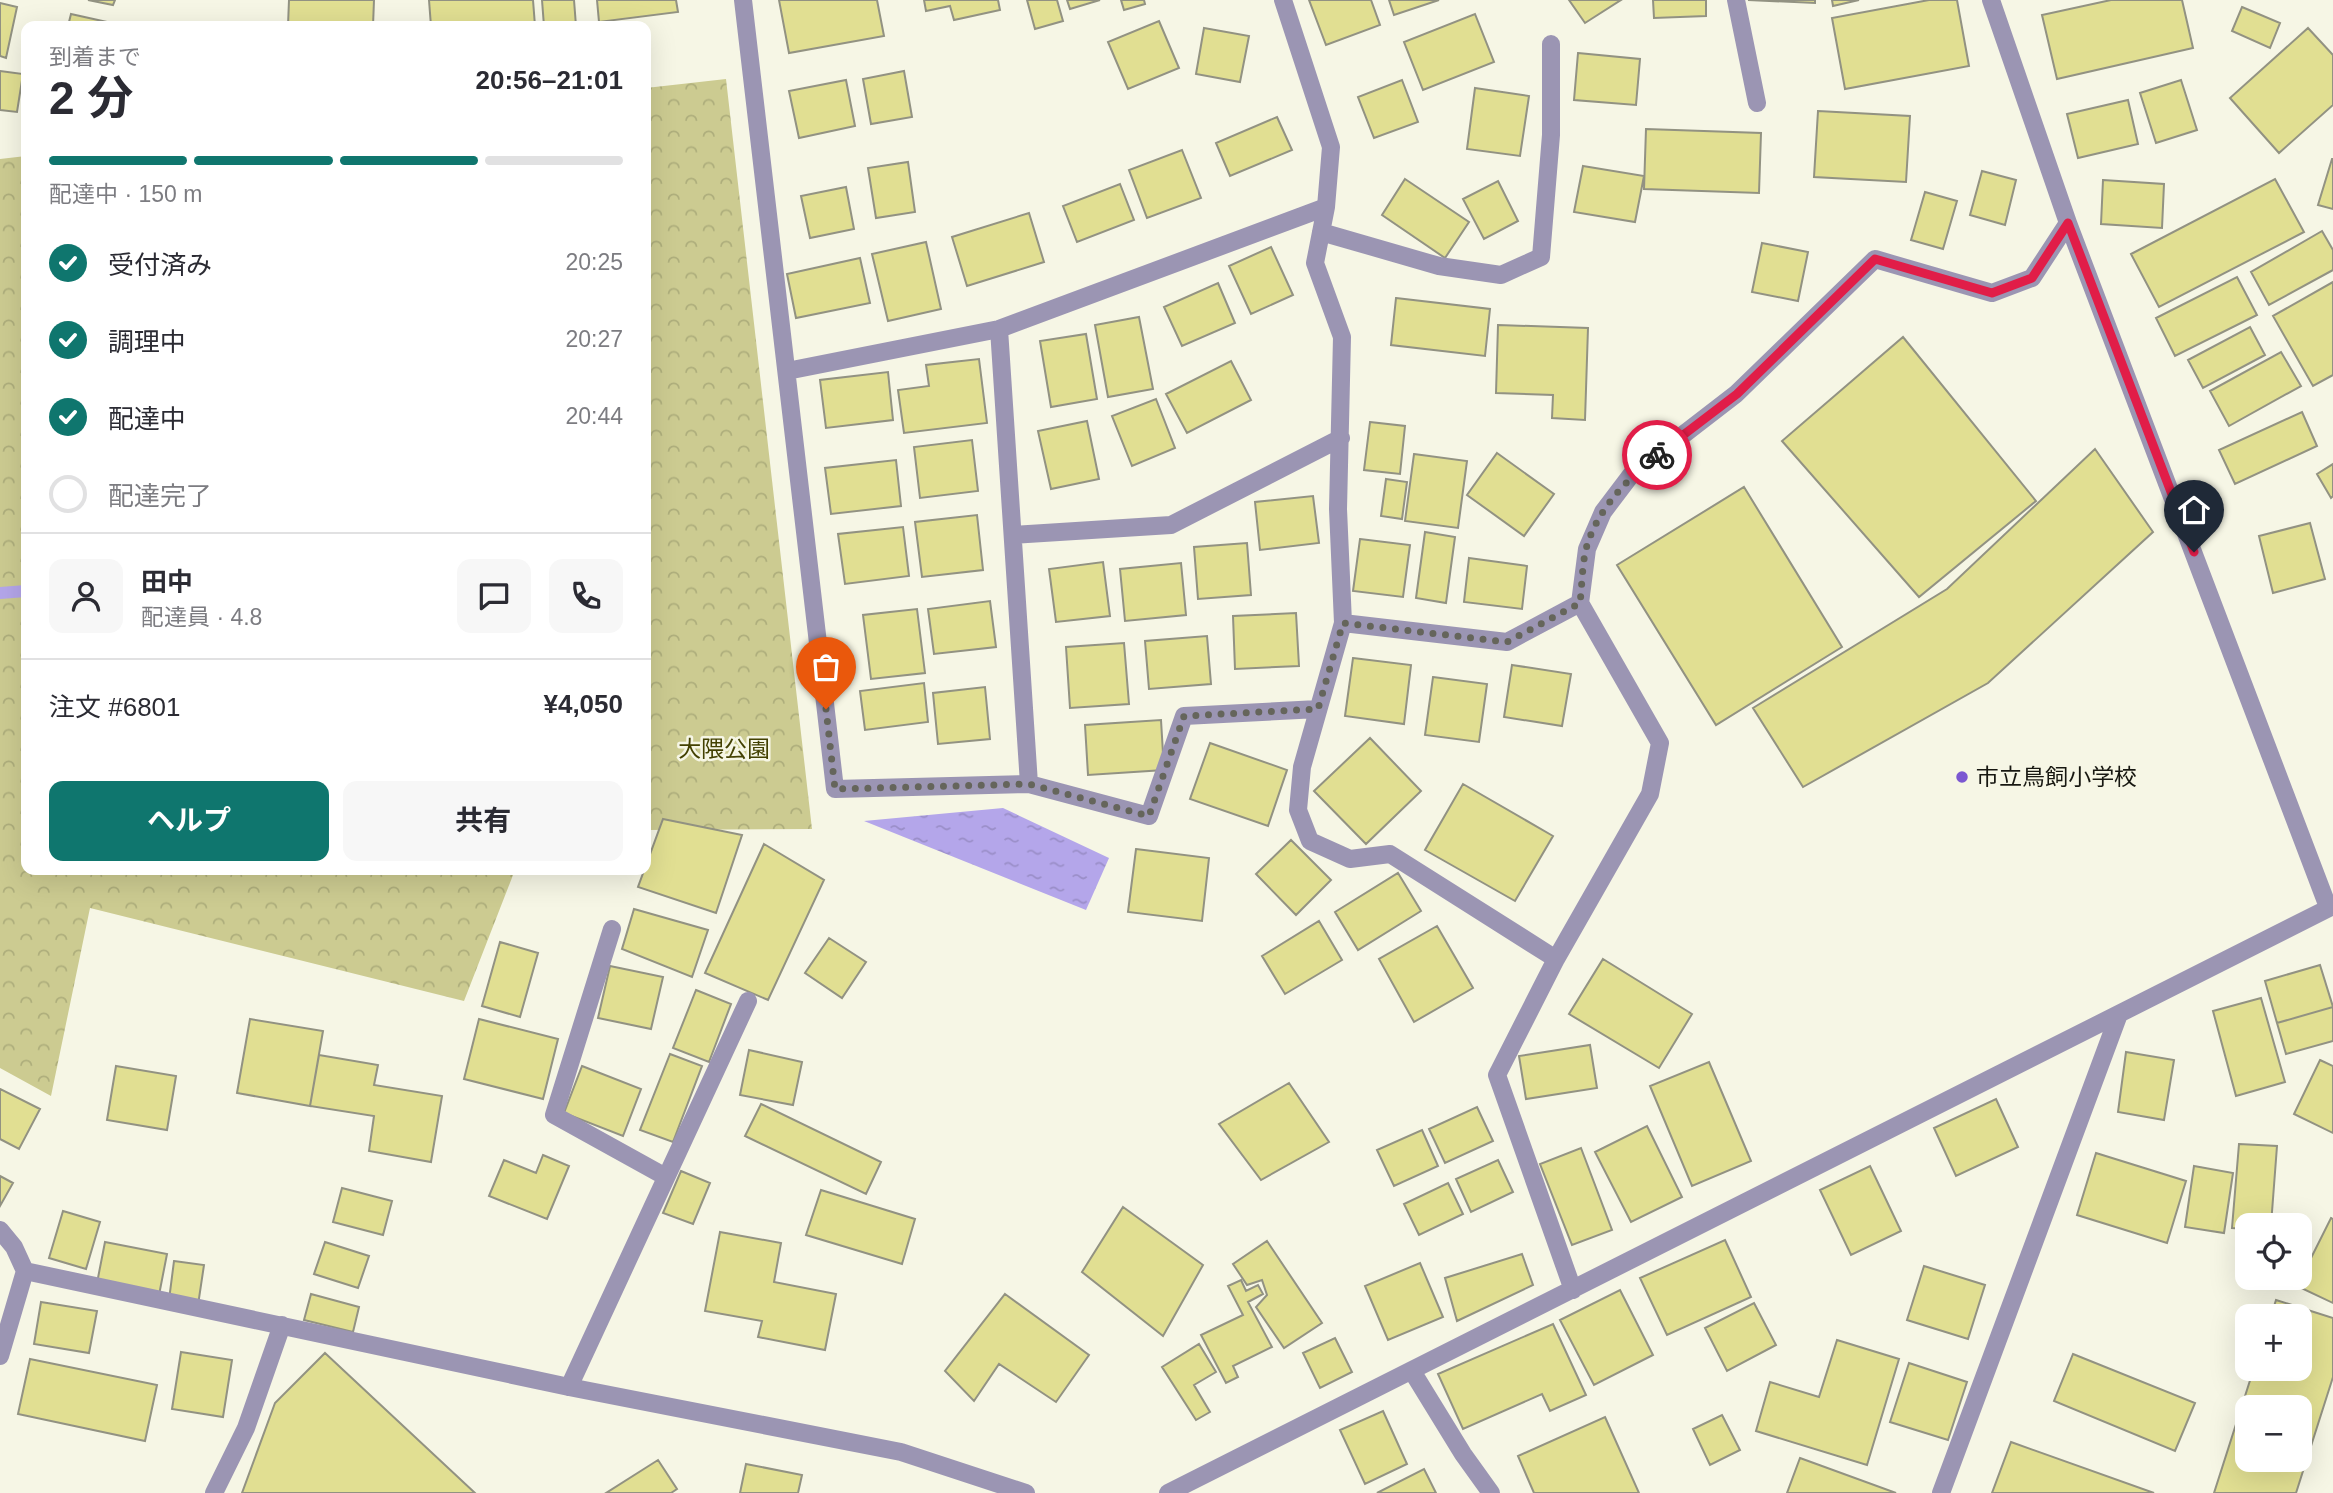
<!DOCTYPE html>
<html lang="ja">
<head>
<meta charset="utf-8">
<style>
  :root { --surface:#fff; --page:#f7f7f7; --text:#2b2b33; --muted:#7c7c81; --line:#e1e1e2; --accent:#0f766e }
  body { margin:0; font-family:Arial,"Noto Sans JP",sans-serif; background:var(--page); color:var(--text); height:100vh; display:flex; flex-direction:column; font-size:26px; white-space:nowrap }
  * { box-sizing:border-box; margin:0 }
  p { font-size:23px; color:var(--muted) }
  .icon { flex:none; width:38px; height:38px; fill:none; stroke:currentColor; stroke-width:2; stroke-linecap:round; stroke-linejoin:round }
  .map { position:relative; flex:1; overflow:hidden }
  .panel { position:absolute; left:21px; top:21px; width:630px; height:854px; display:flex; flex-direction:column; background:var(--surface); border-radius:14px; box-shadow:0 7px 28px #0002 }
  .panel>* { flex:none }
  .fabs { position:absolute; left:2235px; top:1213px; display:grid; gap:14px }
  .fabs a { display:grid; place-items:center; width:77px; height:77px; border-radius:14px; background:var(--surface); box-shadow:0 7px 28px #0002; font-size:35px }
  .pin { position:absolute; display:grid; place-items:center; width:60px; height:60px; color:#fff; margin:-72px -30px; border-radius:50% 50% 50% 0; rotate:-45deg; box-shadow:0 0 7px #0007 }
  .pin .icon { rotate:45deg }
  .courier { position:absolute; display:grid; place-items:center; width:70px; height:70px; margin:-35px; border:5px solid #e11d48; border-radius:50%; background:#fff; color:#222; box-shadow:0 2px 9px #0007 }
  .summary em { font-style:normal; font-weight:700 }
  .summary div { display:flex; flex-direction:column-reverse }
  .summary { display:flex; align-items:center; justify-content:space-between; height:119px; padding:0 28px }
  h1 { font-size:46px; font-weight:700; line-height:52px }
  .bar { display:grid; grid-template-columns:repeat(4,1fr); gap:10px 7px; align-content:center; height:84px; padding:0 28px }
  .bar i { height:9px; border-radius:5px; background:var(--line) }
  .bar .active { background:var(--accent) }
  .bar p { grid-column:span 4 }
  .line { display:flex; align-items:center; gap:18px; padding:0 28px; border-top:2px solid var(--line) }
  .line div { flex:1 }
  .round { display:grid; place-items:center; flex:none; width:74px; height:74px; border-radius:14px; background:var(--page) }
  ol { padding:0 28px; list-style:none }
  li { display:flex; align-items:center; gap:21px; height:77px }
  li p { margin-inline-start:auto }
  li .icon { padding:7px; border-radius:50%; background:var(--accent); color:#fff; stroke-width:4 }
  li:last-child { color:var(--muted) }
  li i { width:38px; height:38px; border:4px solid var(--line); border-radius:50% }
  .primary-button { display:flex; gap:14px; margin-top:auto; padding:14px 28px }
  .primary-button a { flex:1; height:80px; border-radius:14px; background:var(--accent); color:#fff; font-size:28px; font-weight:700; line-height:80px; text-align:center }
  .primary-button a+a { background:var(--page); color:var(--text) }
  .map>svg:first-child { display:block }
</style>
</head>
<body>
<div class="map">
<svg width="2333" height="1493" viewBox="0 0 2333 1493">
  <defs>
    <pattern id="park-crowns" width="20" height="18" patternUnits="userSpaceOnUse" patternTransform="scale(1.75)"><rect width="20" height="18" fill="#cccb91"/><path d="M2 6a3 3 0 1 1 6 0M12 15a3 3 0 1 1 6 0" fill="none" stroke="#aeae7c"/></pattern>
    <pattern id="water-ripples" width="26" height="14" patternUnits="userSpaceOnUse" patternTransform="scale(1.75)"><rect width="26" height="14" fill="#b4a6ea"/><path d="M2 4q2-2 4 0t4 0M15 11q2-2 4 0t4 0" fill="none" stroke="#9a8ec8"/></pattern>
  </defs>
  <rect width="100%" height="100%" fill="#f6f6e5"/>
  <path fill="url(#park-crowns)" d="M726 79 812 829 646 830V88Z
    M26 156V870H515L464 1001 90 908 51 1096 0 1068V159Z"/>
  <path fill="url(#water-ripples)" d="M1003 808 1109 858 1086 910 864 821Z"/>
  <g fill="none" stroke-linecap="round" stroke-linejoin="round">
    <path stroke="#b4a6ea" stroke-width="12" d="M0 593 26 591"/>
  </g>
  <path fill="#e1df92" stroke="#929282" stroke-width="2" fill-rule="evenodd" d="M88 0H115L113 5Z
    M289 0H374L373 26H288Z
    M429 0H533L535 26H431Z
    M542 0H574L576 26H544Z
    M597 0H676L678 12 599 22Z
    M779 0H877L884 36 789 53Z
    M924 0H998L1000 10 954 20 950 6 926 11Z
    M1027 0H1057L1063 21 1035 29Z
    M1067 0H1100L1070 9Z
    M1121 0H1144L1145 4 1124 10Z
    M1309 0H1371L1380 25 1326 45Z
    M1389 0H1439L1394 15Z
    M1569 0H1621L1585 23Z
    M1653 0H1706V16L1654 18Z
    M1748 0H1815V3Z
    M1832 0H1859L1833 6Z
    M1929 0H1957L1969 66 1845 89 1832 18Z
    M2111 0H2182L2193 48 2057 79 2042 15Z
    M0 3 17 7 6 58 0 56Z
    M2242 7 2280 23 2270 48 2232 31Z
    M71 14 125 26H68Z
    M1475 14 1494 62 1423 90 1404 42Z
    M1159 21 1179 68 1128 89 1108 42Z
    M1204 28 1249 36 1240 82 1196 74Z
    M2308 28 2333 55V105L2279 153 2230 98Z
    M1578 53 1640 59 1636 105 1574 100Z
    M0 71 23 74 17 112 0 110Z
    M904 71 912 117 871 124 863 79Z
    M846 80 855 126 799 138 789 91Z
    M1402 80 1418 122 1374 138 1358 97Z
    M2181 80 2197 130 2156 143 2140 93Z
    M1475 88 1529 96 1520 156 1467 149Z
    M2128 100 2138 144 2078 158 2067 114Z
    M1818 111 1910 116 1906 182 1814 177Z
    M1277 117 1292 150 1230 176 1216 143Z
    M1646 129 1761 133 1759 193 1644 189Z
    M1182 150 1201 198 1147 218 1129 170Z
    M2332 159H2333V209L2318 205Z
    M908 162 915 212 876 218 868 168Z
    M1583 166 1644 176 1635 222 1574 212Z
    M1982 171 2016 180 2005 225 1970 215Z
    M1405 179 1469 222 1445 258 1382 215Z
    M2275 179 2304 232 2159 307 2131 254Z
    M2103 180 2164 184 2162 228 2101 224Z
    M1498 181 1518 221 1484 239 1463 199Z
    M1120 184 1134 220 1077 242 1063 206Z
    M846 187 854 229 810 238 801 196Z
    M1925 192 1957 201 1943 249 1911 240Z
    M1029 213 1044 262 967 286 952 237Z
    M2322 231 2333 250V270L2269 305 2251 272Z
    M926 242 941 309 888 321 872 254Z
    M1762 243 1808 252 1798 301 1752 292Z
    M1271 247 1293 295 1251 314 1229 266Z
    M860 258 870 303 796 318 787 274Z
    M2237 277 2257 315 2175 356 2156 318Z
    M2333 282V375L2313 386 2273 316Z
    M1218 283 1235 323 1182 346 1164 307Z
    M1396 298 1490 309 1485 356 1391 345Z
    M1139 317 1153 389 1108 397 1095 325Z
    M1498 325 1588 328 1585 420 1552 418 1553 395 1496 393Z
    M2250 327 2265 355 2203 388 2188 360Z
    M1086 334 1097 399 1051 407 1040 341Z
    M1903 337 2036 501 1919 597 1782 441Z
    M2281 352 2301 386 2229 426 2210 391Z
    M979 359 987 423 904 433 898 390 929 386 926 365Z
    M1231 361 1251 400 1187 433 1166 394Z
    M888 372 893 420 826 428 820 380Z
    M1156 399 1175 448 1132 466 1112 416Z
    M2302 412 2317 446 2235 484 2219 450Z
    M1087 421 1099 479 1051 489 1038 431Z
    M1370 422 1405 426 1400 474 1364 470Z
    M972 440 978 491 920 498 914 447Z
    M2095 449 2153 532 1988 683 1803 787 1753 708 1947 589Z
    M1497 453 1554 494 1524 536 1467 495Z
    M1414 454 1467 461 1458 528 1405 521Z
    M896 460 901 506 831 514 825 468Z
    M2333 464V496L2331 498 2317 474Z
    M1386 479 1407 482 1402 519 1381 516Z
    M1744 487 1842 647 1716 725 1617 565Z
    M1313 496 1319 543 1260 550 1255 502Z
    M977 515 983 570 922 577 915 522Z
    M2310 523 2325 579 2273 593 2259 536Z
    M903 527 909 576 845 584 838 534Z
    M1425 532 1455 537 1446 603 1416 598Z
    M1360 539 1410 545 1403 597 1353 591Z
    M1247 543 1251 595 1198 599 1194 547Z
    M1469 558 1527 566 1522 609 1464 602Z
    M1103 562 1110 616 1056 622 1049 569Z
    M1181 563 1186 615 1125 621 1120 569Z
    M990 601 996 647 934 654 928 609Z
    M917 609 925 673 871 679 863 615Z
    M1296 613 1299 666 1235 669 1233 616Z
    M1207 636 1211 684 1149 689 1145 641Z
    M1124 643 1129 704 1070 708 1066 647Z
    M1353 658 1411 665 1404 724 1345 716Z
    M1512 665 1571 674 1562 726 1504 717Z
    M1433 677 1487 684 1479 742 1425 735Z
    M924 683 928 722 865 730 860 691Z
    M985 687 990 739 938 744 933 693Z
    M1161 720 1164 770 1088 775 1085 725Z
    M1370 738 1421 791 1366 844 1314 791Z
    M1210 743 1287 770 1268 826 1190 799Z
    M1463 784 1553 836 1515 901 1425 850Z
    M663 819 742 835 716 913 638 887Z
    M1291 840 1331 880 1296 915 1256 874Z
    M764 844 824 880 768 1000 705 973Z
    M1136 849 1209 858 1202 921 1128 912Z
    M1398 873 1421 911 1358 950 1335 912Z
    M634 909 708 930 692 977 622 949Z
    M1319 921 1342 960 1285 994 1262 956Z
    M1437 926 1473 988 1414 1022 1379 959Z
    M829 938 866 962 842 998 805 973Z
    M500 942 538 953 520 1017 482 1006Z
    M1603 959 1692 1014 1659 1068 1569 1014Z
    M2320 965 2333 1007 2277 1023 2265 981Z
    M610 966 663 977 651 1029 598 1018Z
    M696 990 731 1004 709 1062 673 1048Z
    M2261 998 2285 1082 2236 1096 2213 1011Z
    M2333 1007V1041L2286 1054 2277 1023Z
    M250 1019 323 1031 310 1106 237 1093Z
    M479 1019 558 1039 543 1099 464 1079Z
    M1590 1045 1597 1088 1526 1099 1519 1056Z
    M749 1050 802 1062 793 1105 740 1095Z
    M2126 1052 2174 1060 2164 1120 2118 1112Z
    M670 1054 702 1066 673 1142 640 1130Z
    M319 1055 378 1065 374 1085 442 1096 431 1162 369 1151 374 1116 310 1106Z
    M2320 1060 2333 1066V1133L2294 1114Z
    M1709 1062 1751 1161 1692 1186 1650 1086Z
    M116 1066 176 1076 167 1130 107 1120Z
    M582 1066 641 1089 623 1136 564 1113Z
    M1289 1083 1329 1142 1261 1180 1219 1124Z
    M0 1089 40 1109 19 1149 0 1139Z
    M1996 1099 2018 1147 1956 1176 1934 1128Z
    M761 1104 881 1162 866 1194 745 1136Z
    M1477 1107 1493 1141 1445 1163 1429 1129Z
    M1647 1126 1682 1197 1631 1222 1595 1152Z
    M1422 1130 1438 1166 1394 1186 1377 1150Z
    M2239 1144 2277 1146 2271 1225H2247V1229L2232 1228Z
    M1581 1148 1612 1230 1572 1245 1540 1164Z
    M2096 1153 2186 1181 2167 1243 2077 1215Z
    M543 1155 569 1166 547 1219 489 1196 504 1160 536 1173Z
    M1498 1160 1513 1192 1471 1212 1456 1179Z
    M1870 1166 1901 1231 1851 1255 1820 1190Z
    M2194 1166 2233 1173 2224 1233 2185 1227Z
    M681 1171 710 1183 693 1224 663 1213Z
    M0 1176 13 1183 0 1206Z
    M1448 1183 1463 1214 1419 1235 1404 1204Z
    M342 1188 392 1201 383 1235 333 1222Z
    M821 1190 915 1219 902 1264 806 1235Z
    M1123 1207 1203 1265 1163 1336 1082 1272Z
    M63 1211 100 1222 86 1269 49 1258Z
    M2331 1218 2333 1219V1303L2297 1286Z
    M720 1232 781 1243 774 1282 836 1294 825 1350 758 1337 762 1321 705 1311Z
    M1725 1240 1751 1297 1667 1335 1640 1278Z
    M1267 1241 1322 1323 1284 1348 1256 1307 1267 1295 1262 1280 1247 1285 1233 1264Z
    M105 1242 167 1254 159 1295 97 1283Z
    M325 1242 369 1256 358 1288 314 1274Z
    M1522 1254 1533 1285 1457 1321 1445 1278Z
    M174 1261 204 1265 198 1305 169 1300Z
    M1420 1263 1443 1317 1388 1340 1365 1286Z
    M1924 1266 1985 1285 1968 1339 1907 1320Z
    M1241 1280 1246 1291 1258 1285 1263 1294 1248 1302 1272 1347 1233 1366 1238 1377 1226 1383 1201 1335 1243 1315 1228 1286Z
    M1620 1290 1653 1355 1594 1385 1560 1320Z
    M311 1294 359 1307 353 1332 304 1320Z
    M1005 1294 1089 1355 1056 1402 999 1364 974 1401 945 1371Z
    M2276 1300 2333 1318V1377L2296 1493H2214L2254 1368H2300V1316H2271ZM2247 1407H2300V1460H2247Z
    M41 1302 97 1311 89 1353 34 1344Z
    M1754 1303 1776 1345 1727 1371 1705 1328Z
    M1553 1324 1586 1395 1550 1411 1542 1394 1463 1429 1438 1374Z
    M1335 1338 1352 1372 1320 1388 1303 1353Z
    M1837 1340 1899 1359 1867 1465 1756 1431 1770 1382 1819 1397Z
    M1199 1344 1216 1372 1194 1385 1210 1412 1196 1420 1162 1367Z
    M181 1352 232 1360 223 1417 172 1409Z
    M325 1353 475 1493H242L275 1403Z
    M2073 1354 2195 1403 2175 1451 2054 1401Z
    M30 1359 157 1385 145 1441 18 1414Z
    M1909 1363 1967 1382 1948 1440 1890 1422Z
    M1383 1411 1407 1464 1365 1484 1340 1430Z
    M1722 1415 1740 1450 1710 1465 1693 1429Z
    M1605 1417 1639 1493H1534L1518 1456Z
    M2011 1442 2154 1493H1992Z
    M1800 1458 1896 1493H1787Z
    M658 1460 677 1489 671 1493H606Z
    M746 1464 802 1475 798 1493H740Z
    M1424 1469 1436 1493H1377Z"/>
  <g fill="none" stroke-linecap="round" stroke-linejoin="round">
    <path stroke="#9b95b3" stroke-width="18" d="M743 0 835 789 1029 784 1149 816 1184 716 1318 709
      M1283 0 1331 147 1326 207 1315 263 1342 337 1338 509 1343 623 1302 767 1298 810 1310 841 1350 859 1390 854 1556 959
      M1736 0 1757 103
      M1991 0 2068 223 2328 907
      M1321 232 1439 266 1501 275 1541 257 1551 135V44
      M999 329 1029 784
      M787 371 999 329 1326 207
      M1013 535 1171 525 1341 438
      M1343 623 1507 642 1580 603
      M612 929 554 1115 666 1177
      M0 1230 14 1247 25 1271 0 1356
      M25 1271 569 1387 901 1452 1026 1493
      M1573 1290 1497 1075 1556 959 1650 794 1660 743 1580 603 1587 549 1603 512 1631 475 1736 394 1875 259 1992 293 2032 278 2068 223
      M1412 1371 1463 1454 1491 1493
      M569 1387 748 1001
      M214 1493 246 1428 282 1325
      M1168 1493 2333 906
      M1941 1493 2119 1014"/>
  </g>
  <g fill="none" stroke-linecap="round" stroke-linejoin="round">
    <path stroke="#65655b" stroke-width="7" stroke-dasharray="0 12.6" d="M826 709 835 789 1029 784 1149 816 1184 716 1318 709 1343 623 1507 642 1580 603C1582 586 1582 566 1586 549 1596 511 1627 479 1657 455"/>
    <path stroke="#e11d48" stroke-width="9" d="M1657 455 1737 394 1875 259 1992 293 2032 278 2068 223 2194 552"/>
  </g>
  <circle fill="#7b57d1" stroke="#f6f6e5" stroke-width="2.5" cx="1962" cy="777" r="7"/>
  <g text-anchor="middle" stroke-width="5" stroke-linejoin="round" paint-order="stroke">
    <g font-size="23" fill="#434102" stroke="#f6f6e5">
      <text x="724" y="757">大隈公園</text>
    </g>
    <g font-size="23" fill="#171711" stroke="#f6f6e5" text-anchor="start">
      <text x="1976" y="785">市立鳥飼小学校</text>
    </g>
  </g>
</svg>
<div class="fabs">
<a><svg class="icon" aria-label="locate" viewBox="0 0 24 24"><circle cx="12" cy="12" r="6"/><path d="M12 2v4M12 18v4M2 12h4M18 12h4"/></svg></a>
<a>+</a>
<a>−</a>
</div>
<div class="pin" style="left:826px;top:709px;background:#ea580c"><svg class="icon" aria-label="bag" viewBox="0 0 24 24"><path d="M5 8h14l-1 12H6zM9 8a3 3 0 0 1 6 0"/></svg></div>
<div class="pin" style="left:2194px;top:552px;background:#1f2937"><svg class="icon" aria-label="home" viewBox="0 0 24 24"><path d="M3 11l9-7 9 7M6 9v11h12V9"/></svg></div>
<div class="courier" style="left:1657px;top:455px"><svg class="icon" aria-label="bike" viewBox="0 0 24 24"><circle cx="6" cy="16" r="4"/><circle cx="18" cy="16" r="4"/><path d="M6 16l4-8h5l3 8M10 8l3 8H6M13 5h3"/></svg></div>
<section class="panel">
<div class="summary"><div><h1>2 分</h1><p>到着まで</p></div><em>20:56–21:01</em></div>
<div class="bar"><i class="active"></i><i class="active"></i><i class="active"></i><i></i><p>配達中 · 150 m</p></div>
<ol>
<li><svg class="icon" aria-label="check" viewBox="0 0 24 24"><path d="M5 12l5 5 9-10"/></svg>受付済み<p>20:25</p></li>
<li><svg class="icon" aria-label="check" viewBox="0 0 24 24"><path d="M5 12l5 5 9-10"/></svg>調理中<p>20:27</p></li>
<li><svg class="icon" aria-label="check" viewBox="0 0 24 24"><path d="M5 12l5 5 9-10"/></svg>配達中<p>20:44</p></li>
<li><i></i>配達完了</li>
</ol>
<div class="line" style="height:126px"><a class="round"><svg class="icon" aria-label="person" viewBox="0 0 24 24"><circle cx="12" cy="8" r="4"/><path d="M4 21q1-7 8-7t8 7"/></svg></a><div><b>田中</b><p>配達員 · 4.8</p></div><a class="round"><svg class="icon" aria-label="chat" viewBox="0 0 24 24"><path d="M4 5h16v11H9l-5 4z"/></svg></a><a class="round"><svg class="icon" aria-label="phone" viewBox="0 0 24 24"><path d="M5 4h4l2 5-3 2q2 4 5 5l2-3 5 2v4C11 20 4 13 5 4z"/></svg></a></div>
<div class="line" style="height:91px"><div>注文 #6801</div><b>¥4,050</b></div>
<div class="primary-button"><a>ヘルプ</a><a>共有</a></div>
</section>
</div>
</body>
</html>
